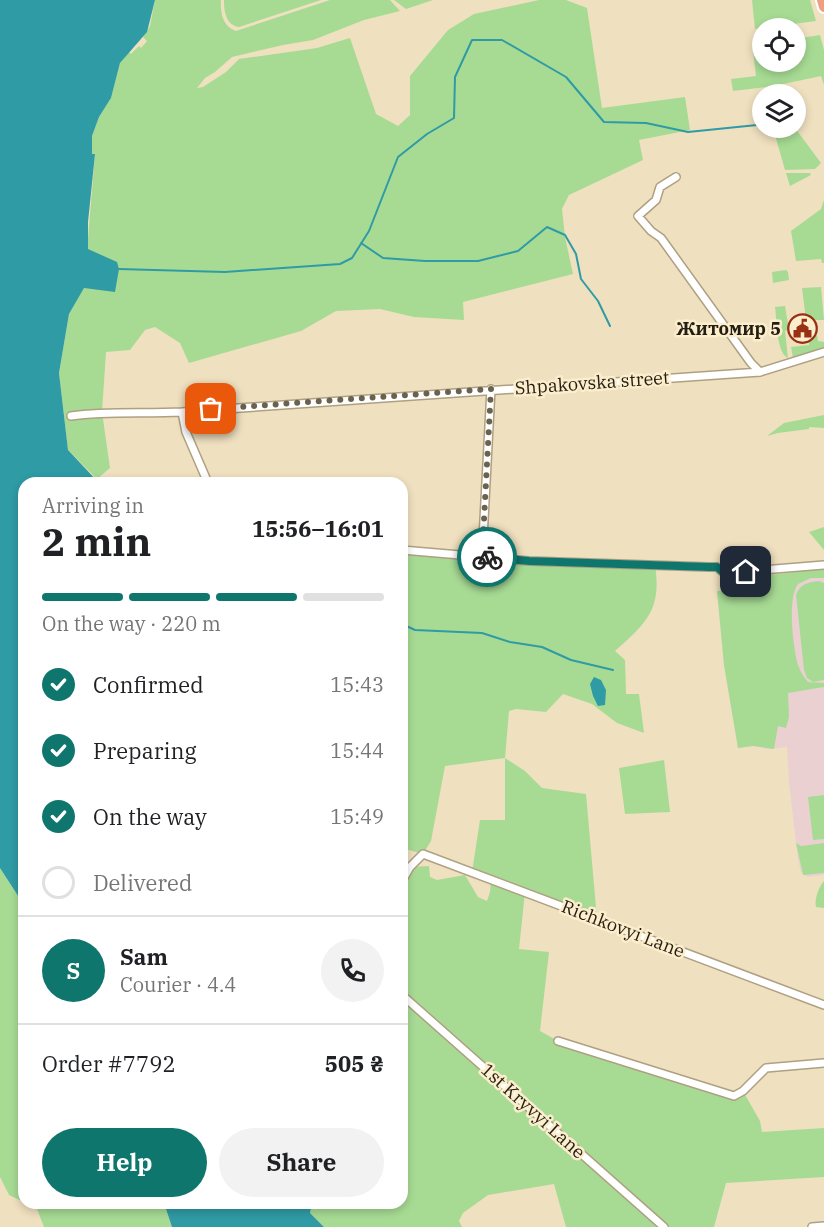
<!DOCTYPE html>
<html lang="en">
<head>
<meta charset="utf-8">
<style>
  :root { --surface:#fff; --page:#f2f2f2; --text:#202124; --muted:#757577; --line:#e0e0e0; --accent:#0f766e }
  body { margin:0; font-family:"IBM Plex Serif",serif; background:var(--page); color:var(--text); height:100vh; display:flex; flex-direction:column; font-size:22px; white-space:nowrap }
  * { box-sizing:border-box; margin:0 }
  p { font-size:20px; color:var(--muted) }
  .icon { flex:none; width:33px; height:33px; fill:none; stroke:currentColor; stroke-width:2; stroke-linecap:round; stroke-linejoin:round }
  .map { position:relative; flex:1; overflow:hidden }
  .drawer { position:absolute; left:18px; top:477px; width:390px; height:732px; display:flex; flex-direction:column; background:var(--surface); border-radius:18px; box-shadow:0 3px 9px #0003 }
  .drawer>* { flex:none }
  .fabs { position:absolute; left:752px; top:18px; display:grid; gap:12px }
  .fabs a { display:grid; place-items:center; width:54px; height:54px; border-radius:50%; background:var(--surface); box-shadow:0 3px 9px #0003; font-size:30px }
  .pin { position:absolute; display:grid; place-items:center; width:51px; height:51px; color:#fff; margin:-26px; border-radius:12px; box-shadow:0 3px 9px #0006 }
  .courier { position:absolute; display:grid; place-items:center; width:60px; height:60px; margin:-30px; border:4px solid #0f766e; border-radius:50%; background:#fff; color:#222; box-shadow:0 2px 8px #0007 }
  .head em { font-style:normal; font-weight:700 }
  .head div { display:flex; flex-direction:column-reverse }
  .head { display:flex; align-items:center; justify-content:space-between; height:102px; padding:0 24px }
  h1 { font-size:39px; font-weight:700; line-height:45px }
  .bar { display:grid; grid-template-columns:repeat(4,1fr); gap:9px 6px; align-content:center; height:72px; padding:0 24px }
  .bar i { height:8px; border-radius:4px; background:var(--line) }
  .bar .current { background:var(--accent) }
  .bar p { grid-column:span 4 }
  .line { display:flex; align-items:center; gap:15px; padding:0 24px; border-top:2px solid var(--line) }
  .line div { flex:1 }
  .round { display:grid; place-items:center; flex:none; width:63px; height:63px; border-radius:32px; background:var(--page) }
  ol { padding:0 24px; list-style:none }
  li { display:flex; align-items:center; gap:18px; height:66px }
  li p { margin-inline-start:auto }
  li .icon { padding:6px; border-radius:50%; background:var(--accent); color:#fff; stroke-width:4 }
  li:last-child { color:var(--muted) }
  li i { width:33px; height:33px; border:3px solid var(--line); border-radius:50% }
  .primary-button { display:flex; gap:12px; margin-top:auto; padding:12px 24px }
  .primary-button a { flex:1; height:69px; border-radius:36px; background:var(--accent); color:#fff; font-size:24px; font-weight:700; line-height:69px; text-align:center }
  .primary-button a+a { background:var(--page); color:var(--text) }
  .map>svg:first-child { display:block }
</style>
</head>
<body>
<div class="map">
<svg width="824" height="1227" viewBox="0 0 824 1227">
  <rect width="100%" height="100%" fill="#efe0bf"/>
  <path fill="#ebd0d2" d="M824 569V875L807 877 801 872 798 859 789 783 787 747 768 749 753 746 738 748 724 665 717 591 731 590V579Z"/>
  <path fill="#a7db94" d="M155 0H221C220 13 223 27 236 31L330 0H390L400 11 364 20 313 40 283 45 232 57 215 72 205 78 197 88 203 87 226 72 239 59 317 48 350 38 376 114 398 126 410 115V76L448 30 474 14 539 0H566L587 8 602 108 685 97 690 130 639 140 643 160 569 195 562 209 565 237 573 274 463 302 464 320 414 317 380 309 336 311 301 331 189 363 180 343 155 327 145 330 130 350 106 352 102 412 110 468 97 479 68 450 59 373 69 314 84 287 95 154H92V136L99 117 111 98 120 63 129 52 131 54 139 46 141 48 147 41 143 37 150 26Z
    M224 0H321L239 27C226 25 224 12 224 0Z
    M394 0H433L406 9Z
    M752 0H810L816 21 755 29Z
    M820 35 824 50V85L821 76 774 86 733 91 731 79 756 76 752 43H762V62H795V39Z
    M773 128H795L821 163 815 169 785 170Z
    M786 173H810L811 175 790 186Z
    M824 200V263H822L821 259 796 261 791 231 821 209Z
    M786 270 788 272 789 280 773 283 772 272Z
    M821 287 824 320H806L802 288Z
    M785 306 789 330 785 331 788 358C776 353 777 320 775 307Z
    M817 335 818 341 824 342V349L793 358 791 347 809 345V336Z
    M824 415V428L809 427V429L778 433 767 436 784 423Z
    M824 527V550L809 532Z
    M402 550 655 565C662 610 646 623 615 651L625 660 626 694H639L644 733 617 723 592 704 563 694 546 712 516 709 509 711 505 758 525 771 542 788 586 794 597 919 525 892 519 949 549 952 540 1031 558 1041 734 1096 743 1091 760 1121 762 1132 824 1128V1177L726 1183 714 1227H566L554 1184 488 1195 463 1213 459 1221 462 1227H324L310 1213 312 1203H402V881L410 867 429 866 430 877 437 880 465 875 478 897 487 901 490 892 491 879 472 872 480 820H505V758L445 766 431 841 423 854 402 848Z
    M824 569V578H811L798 584C787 599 793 647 798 665 800 671 804 677 808 682L824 683V687L788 693 789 717 786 728 778 726 774 749 753 746 738 748 724 665 717 591 731 590V579Z
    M819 581 824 583V680L813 682 807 678 804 670 796 595C800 584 808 582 819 581Z
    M664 760 670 812 625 814 619 768Z
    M824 795V839L813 840 808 797Z
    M796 843 801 846 824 843V873L803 875Z
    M0 868 24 905V1202L9 1195 0 1177Z
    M824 881V908L816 907C814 900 819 886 824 881Z
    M26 1203H164L172 1227H44L37 1209Z"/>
  <path fill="#2f9ba5" d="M0 0H155L147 32 120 63 111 98 99 117 92 136V154H95L88 222V249L117 262 119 269 115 292 84 288 69 314 59 373 68 450 99 483H24V905L0 868Z
    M594 677 601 680 606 690 605 705 598 706 593 696 590 684Z
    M164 1203H312L310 1213 324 1227H172Z"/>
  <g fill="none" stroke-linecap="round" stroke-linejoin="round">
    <path stroke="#2f9ba5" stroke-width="2" d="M795 103 802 100
      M361 243 383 258 425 261H478L518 251 547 227 565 235 576 254 581 279 598 301 610 326
      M119 269 225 272 340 264 352 258 369 231 398 157 427 134 454 118 455 77 472 40H502L566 77 604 122 646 123 688 132 757 125 762 121
      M402 624 415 630 482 633 510 642 542 647 571 660 613 670"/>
    <defs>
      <path id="street" d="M676 177 660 187 656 200 638 216 651 231 661 238 751 363 760 372
        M182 412 186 432 208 483
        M71 416C108 411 145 414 182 412L760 372 824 352
        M402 550 529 561 709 567H717L724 573 824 565
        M482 557 491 389
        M402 881 410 867 423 854 824 1005
        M402 995 664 1227
        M558 1041 734 1096 743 1091 766 1068 824 1063
        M812 1227 824 1226"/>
      <path id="primary" d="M822 0 824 7"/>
    </defs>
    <use href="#street" stroke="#aea081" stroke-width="10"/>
    <use href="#primary" stroke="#fff" stroke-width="14"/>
    <use href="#street" stroke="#fff" stroke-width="7"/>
    <use href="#primary" stroke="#ed9e83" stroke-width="10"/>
  </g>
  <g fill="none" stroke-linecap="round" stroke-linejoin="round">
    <path stroke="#6a624f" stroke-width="6" stroke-dasharray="0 10.8" d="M211 409 491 389 482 557H487"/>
    <path stroke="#0f766e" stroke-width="8" d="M487 557 529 561 709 567H717L724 573 746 572"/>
  </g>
  <defs>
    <symbol id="civic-ring" viewBox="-11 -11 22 22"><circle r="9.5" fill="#fcedcc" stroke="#983014" stroke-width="1.5"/><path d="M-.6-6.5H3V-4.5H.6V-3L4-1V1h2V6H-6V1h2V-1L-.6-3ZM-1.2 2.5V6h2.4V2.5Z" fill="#983014"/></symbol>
  </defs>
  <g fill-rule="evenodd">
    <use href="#civic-ring" x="786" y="312" width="33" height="33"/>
  </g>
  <g text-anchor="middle" stroke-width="5" stroke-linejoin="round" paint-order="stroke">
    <g font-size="18" font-weight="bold" fill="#231e12" stroke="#fcedcc" text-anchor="end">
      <text x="781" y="335">Житомир 5</text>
    </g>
    <g font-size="18" fill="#231e12" stroke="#fcedcc">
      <text transform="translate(592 383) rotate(-4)" y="6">Shpakovska street</text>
      <text transform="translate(623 929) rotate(21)" y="6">Richkovyi Lane</text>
      <text transform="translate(533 1111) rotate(42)" y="6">1st Kryvyi Lane</text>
    </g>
  </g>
</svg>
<div class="fabs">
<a><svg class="icon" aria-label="locate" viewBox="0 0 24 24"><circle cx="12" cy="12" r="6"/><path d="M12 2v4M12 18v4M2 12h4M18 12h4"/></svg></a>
<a><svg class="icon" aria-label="layers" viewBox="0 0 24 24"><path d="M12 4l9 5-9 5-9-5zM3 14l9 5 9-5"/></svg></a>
</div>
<div class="pin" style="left:211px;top:409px;background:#ea580c"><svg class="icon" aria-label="bag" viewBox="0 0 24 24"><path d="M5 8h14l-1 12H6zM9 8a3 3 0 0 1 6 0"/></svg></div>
<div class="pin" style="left:746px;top:572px;background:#1f2937"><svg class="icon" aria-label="home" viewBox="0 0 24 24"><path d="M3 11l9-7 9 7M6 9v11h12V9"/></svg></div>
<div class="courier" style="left:487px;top:557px"><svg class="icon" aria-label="bike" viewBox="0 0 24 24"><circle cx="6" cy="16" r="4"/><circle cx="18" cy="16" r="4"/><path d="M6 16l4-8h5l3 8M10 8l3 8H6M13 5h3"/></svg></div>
<section class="drawer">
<div class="head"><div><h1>2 min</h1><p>Arriving in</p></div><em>15:56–16:01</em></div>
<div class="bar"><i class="current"></i><i class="current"></i><i class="current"></i><i></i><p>On the way · 220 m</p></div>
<ol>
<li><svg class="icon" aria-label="check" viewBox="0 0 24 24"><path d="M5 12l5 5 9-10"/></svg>Confirmed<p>15:43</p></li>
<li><svg class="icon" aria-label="check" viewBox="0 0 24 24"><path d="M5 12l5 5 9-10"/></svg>Preparing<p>15:44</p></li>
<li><svg class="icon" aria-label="check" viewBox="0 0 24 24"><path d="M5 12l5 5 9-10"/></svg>On the way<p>15:49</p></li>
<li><i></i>Delivered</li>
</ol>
<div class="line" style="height:108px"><b class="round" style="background:var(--accent);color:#fff">S</b><div><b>Sam</b><p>Courier · 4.4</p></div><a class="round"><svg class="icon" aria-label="phone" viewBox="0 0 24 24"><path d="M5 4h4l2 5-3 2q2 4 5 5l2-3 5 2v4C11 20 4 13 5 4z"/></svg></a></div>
<div class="line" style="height:78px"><div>Order #7792</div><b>505 ₴</b></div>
<div class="primary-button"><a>Help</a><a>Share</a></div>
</section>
</div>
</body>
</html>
